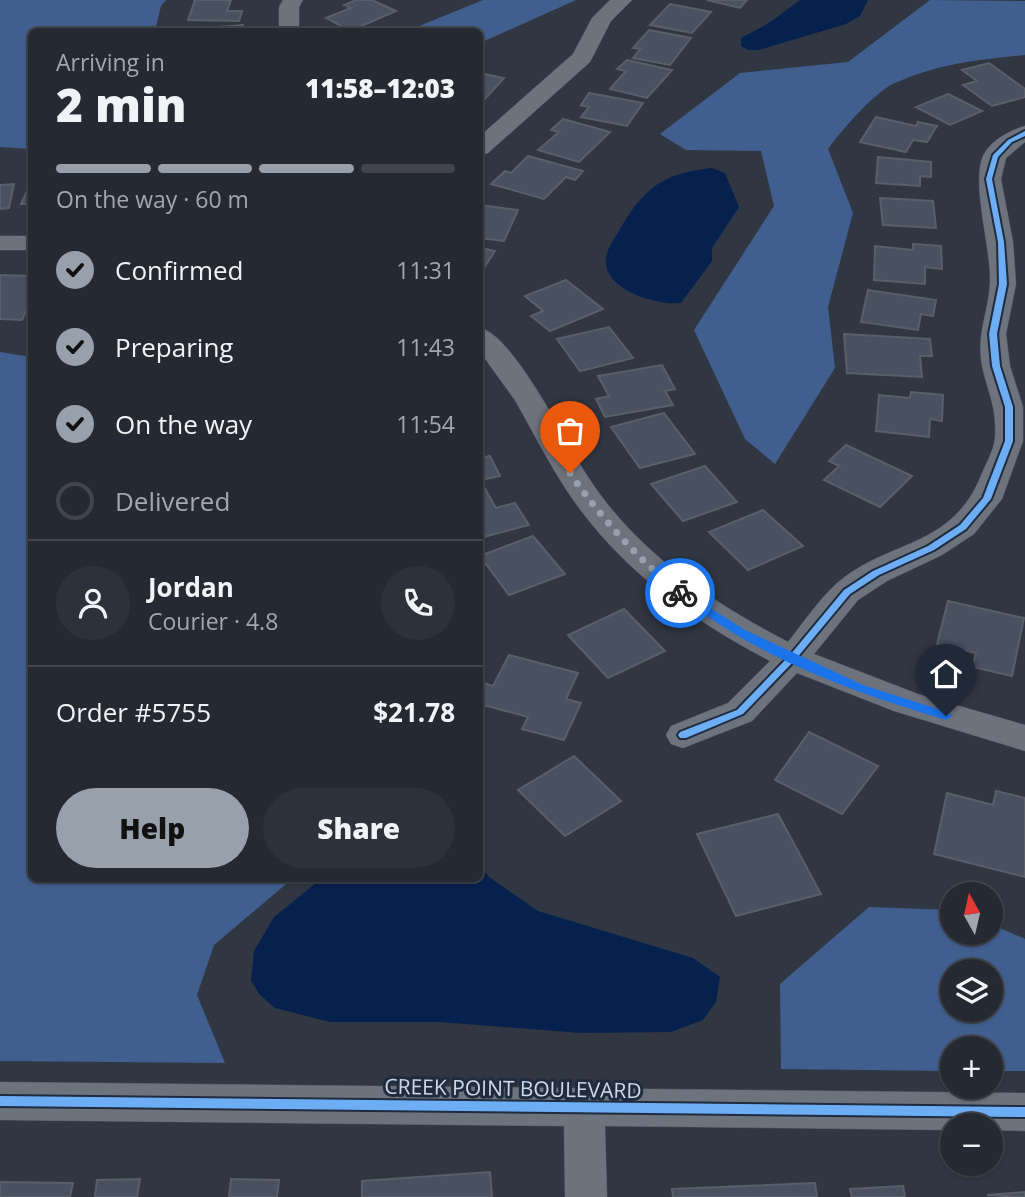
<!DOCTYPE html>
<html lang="en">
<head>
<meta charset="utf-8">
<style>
  :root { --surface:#252932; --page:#2d313a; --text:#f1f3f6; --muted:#a3a6ac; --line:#42454d; --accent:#98a0ac }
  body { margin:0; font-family:"Open Sans",sans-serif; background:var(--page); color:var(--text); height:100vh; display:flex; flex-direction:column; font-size:26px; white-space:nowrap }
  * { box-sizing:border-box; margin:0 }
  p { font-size:23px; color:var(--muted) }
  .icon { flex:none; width:38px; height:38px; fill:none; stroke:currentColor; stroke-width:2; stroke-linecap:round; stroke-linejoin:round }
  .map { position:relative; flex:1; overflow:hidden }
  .drawer { position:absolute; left:28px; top:28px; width:455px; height:854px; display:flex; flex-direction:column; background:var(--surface); border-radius:10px; box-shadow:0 2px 5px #0004,0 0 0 2px var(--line) }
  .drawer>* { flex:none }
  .needle { width:46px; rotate:352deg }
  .tools { position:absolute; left:940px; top:882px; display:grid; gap:14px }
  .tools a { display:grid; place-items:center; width:63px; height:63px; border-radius:50%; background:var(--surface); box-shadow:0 2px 5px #0004,0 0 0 2px var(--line); font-size:35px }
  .pin { position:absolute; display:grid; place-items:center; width:60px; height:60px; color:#fff; margin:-72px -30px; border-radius:50% 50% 50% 0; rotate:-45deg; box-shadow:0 0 7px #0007 }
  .pin .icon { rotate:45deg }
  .courier { position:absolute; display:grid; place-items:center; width:70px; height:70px; margin:-35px; border:5px solid #1a73e8; border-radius:50%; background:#fff; color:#222; box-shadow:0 2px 9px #0007 }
  .head em { font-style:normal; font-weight:800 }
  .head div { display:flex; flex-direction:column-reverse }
  .head { display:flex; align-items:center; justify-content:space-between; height:119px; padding:0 28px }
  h1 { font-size:46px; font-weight:800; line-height:52px }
  .bar { display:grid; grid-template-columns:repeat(4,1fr); gap:10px 7px; align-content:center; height:84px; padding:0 28px }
  .bar i { height:9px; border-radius:5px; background:var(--line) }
  .bar .selected { background:var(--accent) }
  .bar p { grid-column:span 4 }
  .line { display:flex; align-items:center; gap:18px; padding:0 28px; border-top:2px solid var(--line) }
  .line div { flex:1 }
  .round { display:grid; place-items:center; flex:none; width:74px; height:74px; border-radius:37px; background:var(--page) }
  ol { padding:0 28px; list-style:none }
  li { display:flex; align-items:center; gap:21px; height:77px }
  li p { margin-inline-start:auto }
  li .icon { padding:7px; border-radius:50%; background:var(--accent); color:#111; stroke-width:4 }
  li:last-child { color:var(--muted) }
  li i { width:38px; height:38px; border:4px solid var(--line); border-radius:50% }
  .action { display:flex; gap:14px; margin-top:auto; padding:14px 28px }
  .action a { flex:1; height:80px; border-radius:42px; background:var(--accent); color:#111; font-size:28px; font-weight:800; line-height:80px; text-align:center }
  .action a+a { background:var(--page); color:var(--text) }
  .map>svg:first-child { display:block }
</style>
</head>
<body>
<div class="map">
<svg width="1025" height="1197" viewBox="0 0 1025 1197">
  <rect width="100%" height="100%" fill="#313742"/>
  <path fill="#415f8e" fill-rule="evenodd" d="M0 0H166L161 6 155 31 32 32 31 149 0 147Z
    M483 0H576L480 43V32L407 31Z
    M930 0 1025 1V55C980 59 935 64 893 84 875 92 840 132 828 149L853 213 828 307 835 368 775 464 745 439 694 330 774 206 761 151 686 150 660 134 740 73 848 62Z
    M0 352 31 357 32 878 292 879 214 945 197 995 225 1063 0 1061Z
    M869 907 952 910V933H990L991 924 1025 939V1071H991L990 1048H952V1071L781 1069 780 984ZM952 971H990V1010H952Z"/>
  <path fill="#06214e" d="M800 0H868L860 16 846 24 759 50H748L741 46V38L769 23Z
    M712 168 725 173 739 207 712 248V261L681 303C658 306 602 290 606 258 607 248 615 238 620 229 644 188 663 173 712 168Z
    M480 866 489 877 538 911 693 958 720 977 716 1002 703 1020 671 1032 581 1033 440 1022H330L275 1008 260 995 251 981 254 951 274 917 321 879 480 878Z"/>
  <path fill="#495161" stroke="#595f69" stroke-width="2" d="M195 0H231L227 11H242L239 21 188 20Z
    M356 0H372L396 11 350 31 326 18 351 8 344 5Z
    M707 0H747L740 8Z
    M670 4 711 12 692 33 650 25Z
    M243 25 244 32H182V30Z
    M649 30 691 38 670 65 633 58 640 49 633 48Z
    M627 60 672 70 647 98 610 89 626 71 617 69Z
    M989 63 1025 89V97L992 106 963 85 977 81 962 70Z
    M480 73 504 78 485 99 480 98Z
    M589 93 643 103 627 126 581 117 589 107 581 105Z
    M948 94 982 111 950 125 916 107Z
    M876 117 916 126 918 122 937 126 927 142 913 140 906 152 860 142Z
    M563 119 610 132 579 162 538 150 559 132 551 130Z
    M528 156 583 171 575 180 566 177 544 199 491 184 505 171 511 173Z
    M878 157 931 162V177L920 176V186L876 183Z
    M32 180V204H21Z
    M14 184 9 208 0 209V185Z
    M880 198 933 201 936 228 883 225Z
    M480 205 518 210 504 241 480 238Z
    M913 244 941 246 942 269 925 267V284L874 280 875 246 913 250Z
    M480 248 495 251 480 274Z
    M0 275 32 276V299L22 320 0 319Z
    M566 280 603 309 550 331 531 316 543 311 525 296Z
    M868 290 936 300 933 316 921 314 918 330 861 322Z
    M609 327 633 358 580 371 557 339Z
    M844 334 930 339 932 356H920L922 377 847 373Z
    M662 365 675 389 665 391 673 405 605 417 596 399 609 396 598 376Z
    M911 392 943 395 942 421 930 419 929 437 876 431 879 395 910 398Z
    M664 413 695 454 640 468 611 427Z
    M846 445 912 476 880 507 824 480 839 466 829 461Z
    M490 456 500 476 480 480V458Z
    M705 466 737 502 683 521 651 484Z
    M484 487 496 508 515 503 529 525 480 538V488Z
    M763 510 803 546 748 570 709 532Z
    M533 536 565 574 509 595 480 556Z
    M948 601 1024 618 1012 676 973 667 976 653 937 644Z
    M624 609 665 651 608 678 568 635Z
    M509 655 578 673 566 699 581 703 564 740 522 729 528 717 480 704V682L493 686Z
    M809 732 878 766 842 814 775 780Z
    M574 756 621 801 565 836 518 790Z
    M996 791 1025 798V877L934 854 947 793 993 805Z
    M778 814 821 894 736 916 697 834Z
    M490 1172 492 1197H362V1181Z
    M140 1179 137 1197H95L97 1180Z
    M231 1179 279 1180 277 1197H229Z
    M0 1182 73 1183 70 1197H0Z
    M815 1183 817 1197H673L672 1189Z
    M903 1186 905 1197H852L850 1189Z
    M1025 1192V1197L987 1195Z"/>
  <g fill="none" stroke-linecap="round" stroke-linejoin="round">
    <defs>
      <path id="minor" d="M283 0H303L299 7V32H279V7Z
        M610 0H632L611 21 590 62 488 153 480 155V136L573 54 592 18Z
        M1025 126V142L1006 158 1001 179 1013 242 1016 284 1006 334 1010 366 1023 407V441L1002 499 974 534 942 555 887 581 858 600 814 654 918 694 1025 725V751L894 711 797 673 752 721 683 748 671 744 666 735 671 726 728 703 770 661C698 623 632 578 582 512 556 478 537 439 516 402 510 392 481 355 480 350 478 343 480 335 480 328 514 335 567 445 588 477 636 551 711 602 788 642 803 623 818 601 835 585 887 538 952 551 982 473 987 462 994 449 995 438 997 407 988 393 982 366 976 332 989 312 990 282 991 246 971 185 983 156 990 141 1010 130 1025 126Z
        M0 236H32V250H0Z
        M0 1082 1025 1093V1131L990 1130V1125H952V1130L605 1126 607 1197H565L564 1126 0 1120Z"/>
    </defs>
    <use href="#minor" stroke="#4e545e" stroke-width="1"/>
    <use href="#minor" fill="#6d737d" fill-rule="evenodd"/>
    <defs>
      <path id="cycleway" d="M1025 131V136L1012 142 998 157 992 179 1004 242 1007 284 997 334 1000 366 1013 407V441L991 499 966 529 934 550 879 575 850 594 796 659 743 714 686 738H680L678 735 680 732 737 710 790 655 844 590 873 571 928 546 960 525 983 498 1005 441V407L992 366 989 334 999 284 998 242 986 179 993 155 1008 140Z
        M0 1096 1025 1107V1117L0 1106Z"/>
    </defs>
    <use href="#cycleway" stroke="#1f2b3f" stroke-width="4"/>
    <use href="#cycleway" fill="#6dadf4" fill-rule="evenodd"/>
  </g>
  <path fill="#1a73e8" d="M680 589 745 630 863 685 950 713 952 716 946 720C876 699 798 672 735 634 715 622 696 608 676 595V590Z"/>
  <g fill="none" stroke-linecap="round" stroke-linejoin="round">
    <path stroke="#98a0ac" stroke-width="7" stroke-dasharray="0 12.6" d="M570 473C602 519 637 558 680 593"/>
  </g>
  <g text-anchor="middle" stroke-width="6" stroke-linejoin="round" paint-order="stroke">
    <g font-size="21" fill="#cfd8e5" stroke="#1f2b3f">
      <text transform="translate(513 1089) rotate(1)" y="7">CREEK POINT BOULEVARD</text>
    </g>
  </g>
</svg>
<div class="tools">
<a><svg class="needle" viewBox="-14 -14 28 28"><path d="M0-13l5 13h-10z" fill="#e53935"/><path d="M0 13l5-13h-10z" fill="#a3a6ac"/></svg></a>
<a><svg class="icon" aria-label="layers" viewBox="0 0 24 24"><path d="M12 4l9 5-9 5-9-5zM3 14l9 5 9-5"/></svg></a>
<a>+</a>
<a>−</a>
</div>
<div class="pin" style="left:570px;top:473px;background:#ea580c"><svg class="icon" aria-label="bag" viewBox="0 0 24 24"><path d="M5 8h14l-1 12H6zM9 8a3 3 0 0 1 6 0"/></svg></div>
<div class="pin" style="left:946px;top:716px;background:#1f2937"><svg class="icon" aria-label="home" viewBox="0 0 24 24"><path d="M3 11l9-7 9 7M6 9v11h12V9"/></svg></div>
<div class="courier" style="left:680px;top:593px"><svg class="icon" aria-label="bike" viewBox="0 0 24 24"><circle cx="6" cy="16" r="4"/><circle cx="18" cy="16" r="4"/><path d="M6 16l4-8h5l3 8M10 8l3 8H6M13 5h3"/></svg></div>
<section class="drawer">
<div class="head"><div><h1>2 min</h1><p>Arriving in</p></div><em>11:58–12:03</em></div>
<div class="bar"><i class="selected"></i><i class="selected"></i><i class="selected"></i><i></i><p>On the way · 60 m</p></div>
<ol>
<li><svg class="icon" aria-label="check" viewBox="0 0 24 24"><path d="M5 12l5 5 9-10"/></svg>Confirmed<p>11:31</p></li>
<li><svg class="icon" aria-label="check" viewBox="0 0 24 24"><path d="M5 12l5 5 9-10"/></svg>Preparing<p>11:43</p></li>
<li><svg class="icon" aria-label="check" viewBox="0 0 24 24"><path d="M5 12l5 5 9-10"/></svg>On the way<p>11:54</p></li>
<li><i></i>Delivered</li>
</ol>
<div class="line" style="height:126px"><a class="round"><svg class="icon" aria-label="person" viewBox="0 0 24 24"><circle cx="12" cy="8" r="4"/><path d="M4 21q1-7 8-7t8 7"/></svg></a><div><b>Jordan</b><p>Courier · 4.8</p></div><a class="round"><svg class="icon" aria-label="phone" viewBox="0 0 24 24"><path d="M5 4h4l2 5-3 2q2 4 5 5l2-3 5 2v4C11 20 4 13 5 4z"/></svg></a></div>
<div class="line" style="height:91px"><div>Order #5755</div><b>$21.78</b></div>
<div class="action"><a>Help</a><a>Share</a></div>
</section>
</div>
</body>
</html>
